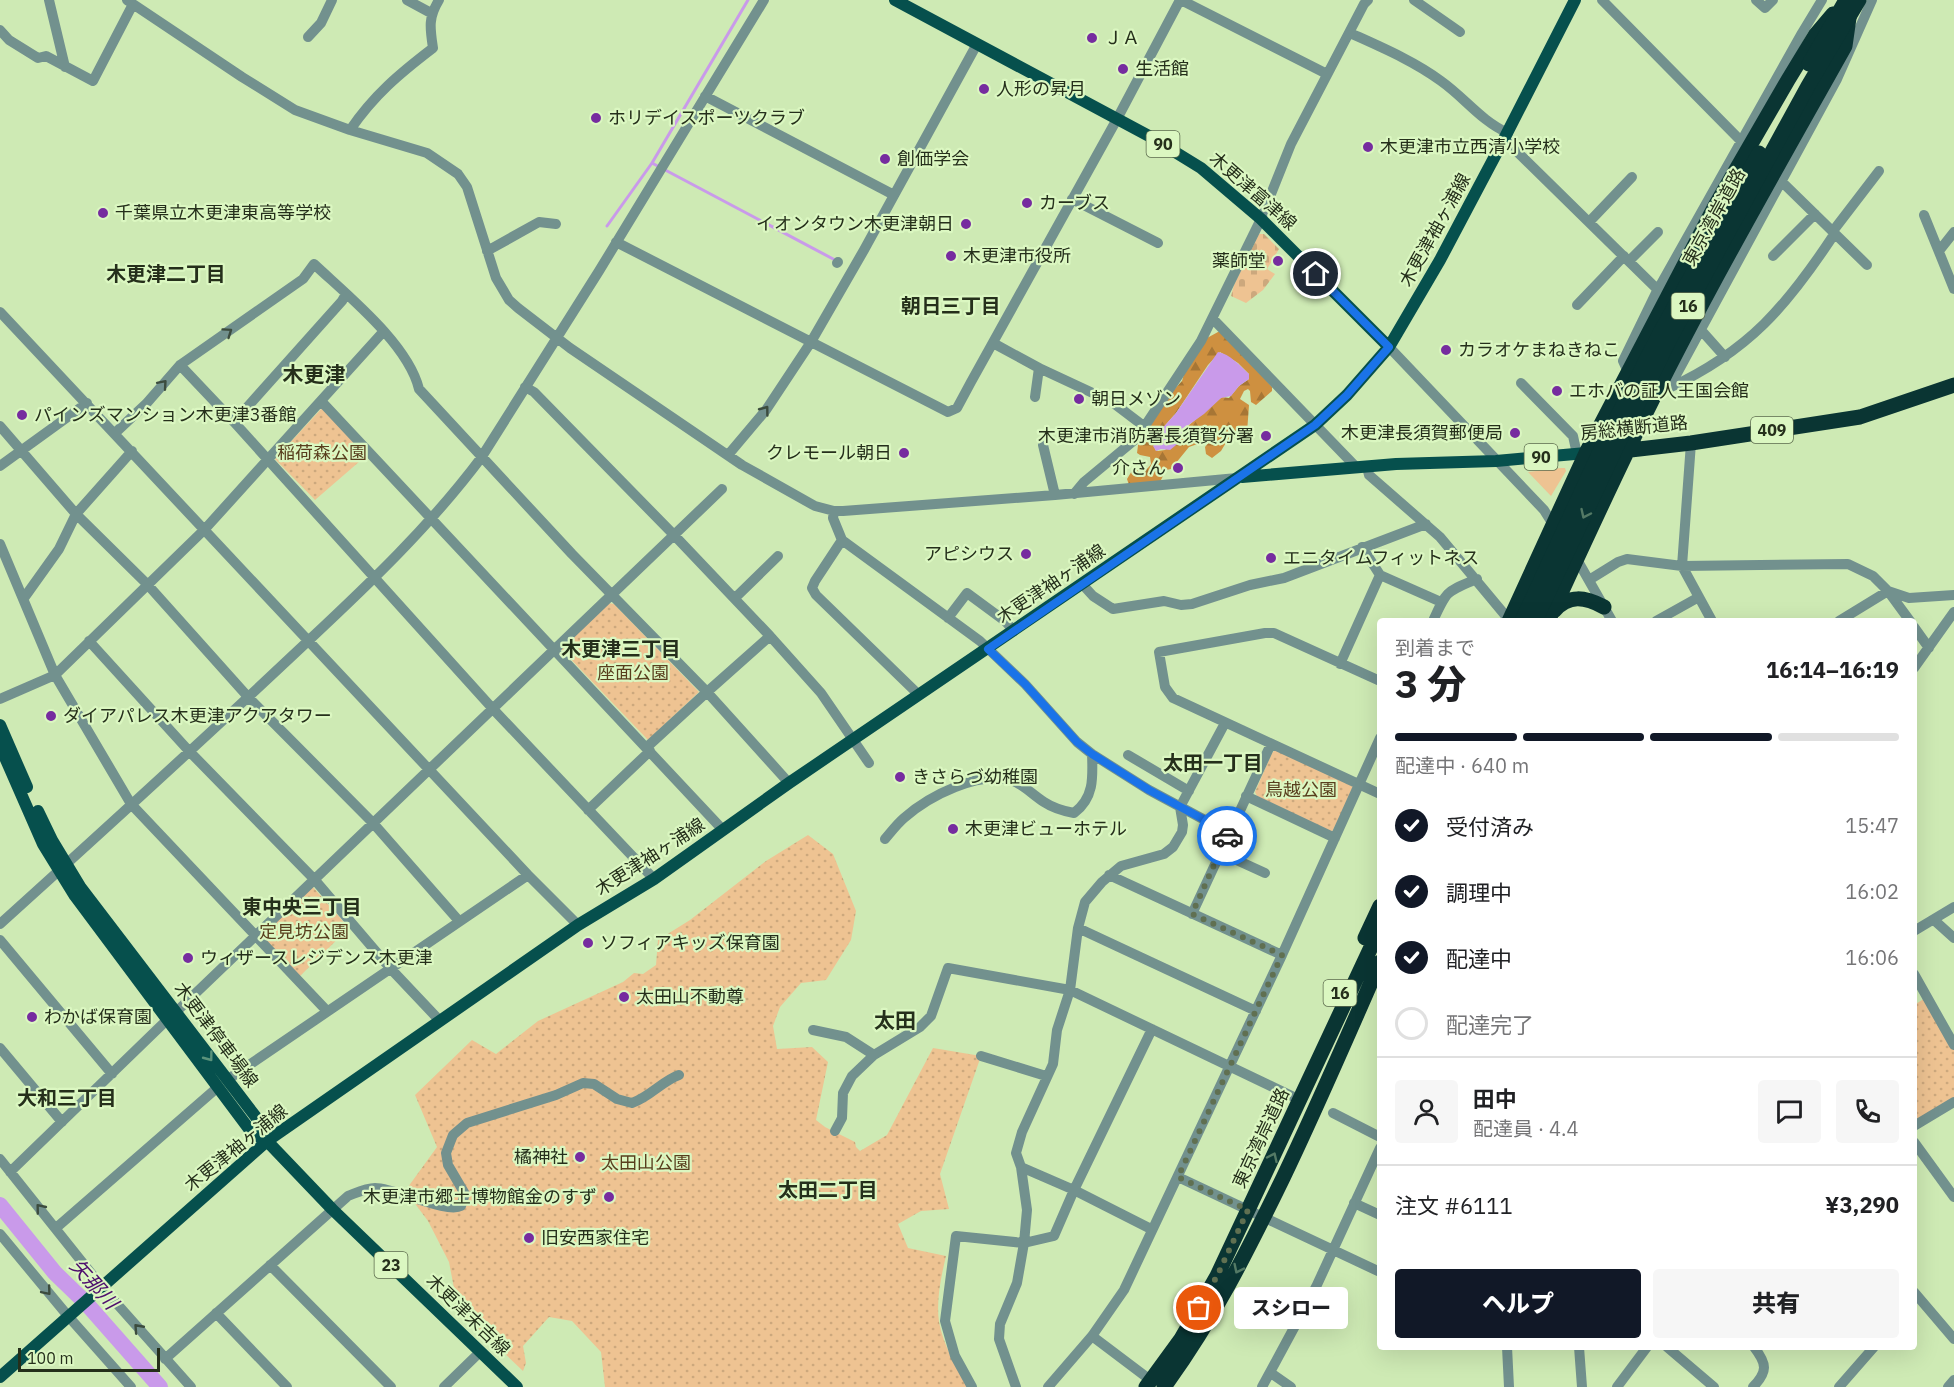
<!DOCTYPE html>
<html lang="ja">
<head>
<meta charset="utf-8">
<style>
  :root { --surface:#fff; --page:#f6f6f6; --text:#202124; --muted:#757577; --line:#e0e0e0; --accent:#111827 }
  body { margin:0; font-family:"IBM Plex Sans","Noto Sans JP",sans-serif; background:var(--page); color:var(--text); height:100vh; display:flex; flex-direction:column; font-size:22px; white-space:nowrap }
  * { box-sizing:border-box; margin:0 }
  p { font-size:20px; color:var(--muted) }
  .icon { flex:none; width:33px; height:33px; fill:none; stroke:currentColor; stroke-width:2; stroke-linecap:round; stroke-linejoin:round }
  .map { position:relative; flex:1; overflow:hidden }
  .details { position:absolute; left:1377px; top:618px; width:540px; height:732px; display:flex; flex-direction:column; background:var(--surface); border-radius:6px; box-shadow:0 6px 24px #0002 }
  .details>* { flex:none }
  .scale { position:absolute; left:18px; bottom:15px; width:142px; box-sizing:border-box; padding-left:6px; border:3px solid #252f1b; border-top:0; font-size:16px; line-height:21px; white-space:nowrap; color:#252f1b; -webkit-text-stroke:4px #dbf7c1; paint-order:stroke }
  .pin { position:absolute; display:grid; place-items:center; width:51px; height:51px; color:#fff; margin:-26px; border:3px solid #fff; border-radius:50%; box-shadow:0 2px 6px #0007 }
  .courier { position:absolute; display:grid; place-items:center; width:60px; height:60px; margin:-30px; border:4px solid #1a73e8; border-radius:50%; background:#fff; color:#222; box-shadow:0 2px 8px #0007 }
  .bubble { position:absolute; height:42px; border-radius:6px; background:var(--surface); box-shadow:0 6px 24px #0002; font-size:20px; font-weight:800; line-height:42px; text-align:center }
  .summary em { font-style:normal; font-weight:800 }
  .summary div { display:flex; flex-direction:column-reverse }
  .summary { display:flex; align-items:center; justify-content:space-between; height:102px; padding:0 18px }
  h1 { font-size:39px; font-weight:800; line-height:45px }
  .bar { display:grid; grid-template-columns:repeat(4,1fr); gap:9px 6px; align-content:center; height:72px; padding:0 18px }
  .bar i { height:8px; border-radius:4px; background:var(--line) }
  .bar .selected { background:var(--accent) }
  .bar p { grid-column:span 4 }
  .line { display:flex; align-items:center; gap:15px; padding:0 18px; border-top:2px solid var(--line) }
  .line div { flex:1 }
  .round { display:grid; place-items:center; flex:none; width:63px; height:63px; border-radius:6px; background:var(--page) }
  ol { padding:0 18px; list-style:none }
  li { display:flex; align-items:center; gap:18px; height:66px }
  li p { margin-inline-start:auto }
  li .icon { padding:6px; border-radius:50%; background:var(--accent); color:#fff; stroke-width:4 }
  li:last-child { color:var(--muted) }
  li i { width:33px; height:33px; border:3px solid var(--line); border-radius:50% }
  .cta { display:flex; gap:12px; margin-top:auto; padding:12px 18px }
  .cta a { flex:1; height:69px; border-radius:6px; background:var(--accent); color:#fff; font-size:24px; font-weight:800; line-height:69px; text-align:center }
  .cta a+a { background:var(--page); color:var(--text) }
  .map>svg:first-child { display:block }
</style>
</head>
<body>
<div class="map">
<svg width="1954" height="1387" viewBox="0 0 1954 1387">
  <defs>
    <pattern id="forest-firs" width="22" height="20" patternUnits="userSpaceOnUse" patternTransform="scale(1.5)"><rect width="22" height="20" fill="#ce9040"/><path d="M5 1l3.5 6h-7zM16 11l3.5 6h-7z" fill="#a77635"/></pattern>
    <pattern id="cemetery-stones" width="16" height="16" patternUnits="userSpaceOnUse" patternTransform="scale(1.5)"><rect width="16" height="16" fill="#eec392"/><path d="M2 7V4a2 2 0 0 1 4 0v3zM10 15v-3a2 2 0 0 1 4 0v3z" fill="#cca87d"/></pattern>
    <pattern id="park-dots" width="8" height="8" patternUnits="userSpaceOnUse" patternTransform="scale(1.5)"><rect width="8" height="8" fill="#eec392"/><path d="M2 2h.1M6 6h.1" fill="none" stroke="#cca87d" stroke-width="1.8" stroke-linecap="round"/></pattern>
  </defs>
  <rect width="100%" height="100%" fill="#ceeab4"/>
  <path fill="url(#forest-firs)" fill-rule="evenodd" d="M1218 332H1224L1272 387V391L1256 405 1251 402 1250 391 1248 389 1244 391 1240 399 1249 405 1247 433 1227 441 1221 451 1212 458 1206 454 1205 447 1215 434 1214 429 1210 425 1205 431 1203 442 1189 447 1171 469 1166 470 1160 482 1129 485 1127 479 1133 469C1142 471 1146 472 1151 464L1150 457 1140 455 1137 453 1139 438 1169 395 1182 381 1184 374 1207 338ZM1220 352 1238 363 1249 374V379L1239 386 1229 398 1222 397 1188 426 1181 435 1165 450 1158 451 1155 450 1160 431 1176 413 1208 365Z"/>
  <path fill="url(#cemetery-stones)" d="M1259 234H1264L1279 249 1267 269 1275 274 1263 290 1246 303 1231 296 1234 285Z"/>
  <path fill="url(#park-dots)" d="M322 408 367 455 315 500 275 459Z
    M608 603 614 604 699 692 648 740 562 650V647Z
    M1276 749 1355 787 1332 832 1257 796 1255 792 1272 753Z
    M808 835 833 854 856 911 851 940 826 980 801 983 780 1007 773 1026 777 1049 812 1047 828 1062 816 1120 825 1127 855 1142 856 1147 860 1151 887 1135 933 1048 981 1056 940 1174 949 1209 921 1211 898 1224 908 1248 946 1256C941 1277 936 1300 939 1322 943 1344 956 1367 967 1387H605L601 1352 572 1321 549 1317 523 1346 526 1363 523 1371 458 1309 449 1262 428 1221 413 1201 408 1187 437 1147 415 1095 472 1040 496 1054 538 1021 623 982 634 973 643 974 656 965 658 940 690 920 766 861Z
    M312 886 349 928 299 977 259 937Z
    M1927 997 1954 1045V1102L1914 1126V1005Z"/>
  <path fill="#eec392" d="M1561 468H1565L1566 471 1551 496 1528 472Z"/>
  <path fill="#c99aea" d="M1218 352C1230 354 1239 365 1249 374V379L1239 386 1231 396 1221 398 1204 414 1187 426 1182 432 1181 441 1170 450 1161 449 1156 451 1153 446 1157 441 1160 431 1176 413Z"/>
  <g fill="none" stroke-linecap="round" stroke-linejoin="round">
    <path stroke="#c99aea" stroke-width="3" d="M652 163 835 260
      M607 226 652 163 748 0"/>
    <path stroke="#c99aea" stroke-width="16" d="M0 1205 55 1273 86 1303 160 1387"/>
    <path stroke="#72918e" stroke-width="10" d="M49 0 65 67
      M127 0 242 77 295 110 350 130 427 153 458 174 467 187 496 278 509 300 518 308 570 348 742 465 815 506 834 511H843L1055 495 1237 478
      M407 0 431 13
      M1181 0 1327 74
      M1414 0 1460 32
      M1602 0 1742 142
      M1756 0 1765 8 1773 0
      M0 30 9 40 38 58 46 56 93 81 133 4
      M1350 33C1381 47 1414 61 1441 81 1465 98 1481 121 1508 133
      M308 37 321 23 332 0
      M705 96 894 195
      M350 130C374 95 399 74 433 48 430 28 428 18 439 0
      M1504 139 1658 290
      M1781 181 1867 265
      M1072 199 1158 243
      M1924 215 1954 289
      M1590 221 1632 177
      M1833 231 1879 171
      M616 242 948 412 957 408 971 382 1117 119 1180 0
      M487 251 539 222 556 224
      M1939 251 1954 232
      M1773 256 1815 214
      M1629 261 1658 232
      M837 263 838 262
      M1577 305 1624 256
      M0 312 528 875 578 925
      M1213 319 1357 468
      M1701 330 1725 357
      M993 343 1039 368 1112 402 1145 427
      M1389 347 1544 510 1556 529
      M180 365 234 422 493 709 654 879
      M1628 372 1623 361 1656 293 1802 33 1822 0
      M1521 383 1573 436 1577 454
      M525 387 534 392 674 535 770 636 821 693 869 763
      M1669 388C1749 351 1787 306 1835 233
      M1658 390 1669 388 1837 79 1872 0
      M1035 397 1039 368
      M321 401 723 830
      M234 422 342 301 346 294
      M0 426 76 514 147 584 249 698 373 823 459 921
      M115 433 146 404 180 365 303 279 314 264C348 296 408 344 419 389L572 554 707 692 789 783
      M1691 443 1682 566 1712 621
      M1043 445 1055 495
      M728 455 766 410 811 342 864 250 977 44
      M0 466 87 403
      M1367 467 1369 475 1440 537 1510 621
      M1074 494 1084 482 1137 438 1201 341 1261 219 1291 144 1364 4 1368 0
      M834 511 833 518 842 540 980 641 1025 684 1077 742 1092 754 1149 790 1229 833
      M842 540 815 581 812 588 816 595 919 695
      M0 544 55 675 131 804 327 1011
      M1362 547 1380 575 1441 602
      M1575 556 1612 621
      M1589 580 1618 562 1627 559 1682 566 1848 564 1873 576 1888 591 1910 621
      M1083 585 1093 596 1113 609 1164 601 1181 605 1192 604 1250 585 1284 578 1426 524
      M24 598 59 549 76 514 132 451
      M735 598 778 556
      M948 618 967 593 1005 621 1014 631
      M1433 621C1447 590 1446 592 1477 579
      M1656 621 1699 597
      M1839 621 1888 591 1909 598 1954 595
      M1914 627 1929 648
      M89 641 189 751 314 879 390 968 440 1021
      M1340 664 1380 575
      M1914 668 1954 612
      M1380 681 1274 633H1265L1159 652 1165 687 1173 698 1380 794
      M0 699 55 675 205 529 383 332
      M647 747 707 692 770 636
      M1128 755 1189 791
      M1246 796 1335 838
      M588 810 650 751
      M885 839C891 832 897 824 904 818 929 796 979 770 1013 781 1025 786 1033 795 1044 802 1053 808 1063 811 1074 813 1094 798 1093 778 1092 754
      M1219 852 1265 873
      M1192 914 1271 744
      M1934 920 1954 938
      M0 924C103 831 206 737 307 642 369 584 430 526 481 458L599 271 764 0
      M1078 928 1256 1011
      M1914 931 1954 907
      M0 940 112 1074
      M1282 955 1380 738
      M1914 974 1954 1045
      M176 1012 722 489
      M813 1030 846 1037 874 1055
      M0 1048 62 1122
      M981 1056 1046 1076
      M227 1080 528 875
      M1333 1113 1380 1137
      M1914 1126 1954 1102
      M835 1131 842 1118 843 1093 852 1076 874 1055 920 1027 931 1016 948 968 1070 990 1300 1100
      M1914 1142 1954 1197
      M0 1159 102 1287 191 1387
      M1021 1167 1074 1190 1151 1229
      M10 1172 168 1019
      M1178 1177 1380 1272
      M1354 1203 1380 1215
      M56 1228 218 1087
      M0 1234 68 1316 131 1387
      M270 1265 391 1387
      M1914 1292 1954 1339
      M216 1313 287 1387
      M1092 1336 1145 1376
      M1507 1347 1509 1387
      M1579 1347 1582 1387
      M1667 1347 1714 1387
      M165 1359 348 1196C356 1193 366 1188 375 1188 396 1188 447 1214 461 1206L465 1194 448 1165 446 1153 453 1135 467 1123 556 1095 583 1083 594 1084 617 1099 632 1103C650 1097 662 1081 679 1075
      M1271 1373 1291 1387
      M444 1387 480 1352
      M972 1387 955 1356 945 1321 956 1236 1024 1243 1054 1236 1074 1190 1152 1029
      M1016 1387 999 1339 1000 1324 1017 1283 1024 1243 1027 1210 1021 1167 1016 1153 1022 1132 1053 1064 1057 1030 1070 990 1078 928 1085 902 1102 882 1121 866 1164 854 1173 847 1182 832 1183 825 1180 807 1225 723
      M1048 1387 1092 1336 1124 1290 1282 955 1109 875
      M1262 1387 1316 1287 1380 1148
      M1617 1387 1647 1347
      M1753 1387C1768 1371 1767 1364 1754 1347
      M1839 1387 1874 1347
      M1948 1387 1954 1380"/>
    <path stroke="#06504d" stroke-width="12" d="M895 0 1149 136 1201 168 1261 219 1389 347
      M1242 477 1396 464 1496 461 1586 453
      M0 725 27 787
      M0 746 43 844 75 896 252 1133 267 1141 332 1209 517 1387
      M38 811 52 840 81 888 262 1125 267 1141
      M0 1377 267 1141 578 925 654 879 789 783 1315 425 1347 395 1389 347 1440 260 1504 139 1575 0"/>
    <path stroke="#0a3533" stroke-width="15" d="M1622 451 1691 443 1860 417 1954 385
      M1554 611C1569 594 1585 597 1604 607
      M1509 621 1586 453 1715 206 1788 80 1816 34 1833 14
      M1548 621C1574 565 1600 508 1627 452 1693 313 1770 180 1845 46L1849 18
      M1365 938 1380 906
      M1146 1387 1181 1339 1217 1276 1380 928
      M1164 1387C1213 1320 1247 1252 1283 1178 1317 1107 1348 1035 1380 962"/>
    <path stroke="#0a3533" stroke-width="15" d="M1809 64 1846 0
      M1522 621 1603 445 1661 331 1759 153
      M1535 621 1616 448 1672 335 1808 86 1859 0"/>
  </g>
  <defs><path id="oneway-chevron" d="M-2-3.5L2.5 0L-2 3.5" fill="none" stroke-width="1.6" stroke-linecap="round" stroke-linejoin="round" transform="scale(1.5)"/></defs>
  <g stroke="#3c4c3e">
    <use href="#oneway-chevron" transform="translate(228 332) rotate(-35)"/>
    <use href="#oneway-chevron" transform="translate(163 384) rotate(-49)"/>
    <use href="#oneway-chevron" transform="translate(765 410) rotate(-53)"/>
    <use href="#oneway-chevron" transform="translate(40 1208) rotate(-129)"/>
    <use href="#oneway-chevron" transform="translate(47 1291) rotate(50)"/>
    <use href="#oneway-chevron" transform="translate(138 1328) rotate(-132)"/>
  </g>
  <g stroke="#537965">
    <use href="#oneway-chevron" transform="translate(1585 514) rotate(115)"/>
    <use href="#oneway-chevron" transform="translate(1273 1157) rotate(-65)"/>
    <use href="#oneway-chevron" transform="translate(1238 1269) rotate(116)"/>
  </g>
  <use stroke="#5b937b" href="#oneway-chevron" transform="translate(209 1057) rotate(53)"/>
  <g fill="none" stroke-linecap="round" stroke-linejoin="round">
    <path stroke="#607051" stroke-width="6" stroke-dasharray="0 10.8" d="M1199 1308 1217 1276 1248 1210 1178 1177 1282 955 1192 914 1227 836"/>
    <path stroke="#1a73e8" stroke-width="8" d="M1227 836 1229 833 1149 790 1092 754 1077 742 1025 684 988 649 1315 425 1347 395 1389 347 1316 274"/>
  </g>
  <g fill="#762c9f" stroke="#dbf7c1" stroke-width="2">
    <circle cx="1092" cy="38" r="6"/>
    <circle cx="1123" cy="69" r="6"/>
    <circle cx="984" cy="89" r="6"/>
    <circle cx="596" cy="118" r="6"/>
    <circle cx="1368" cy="147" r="6"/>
    <circle cx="885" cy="159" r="6"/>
    <circle cx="1027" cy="203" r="6"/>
    <circle cx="103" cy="213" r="6"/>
    <circle cx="966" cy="224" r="6"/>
    <circle cx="951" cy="256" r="6"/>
    <circle cx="1278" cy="261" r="6"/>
    <circle cx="1446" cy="350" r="6"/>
    <circle cx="1557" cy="391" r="6"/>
    <circle cx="1079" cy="399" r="6"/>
    <circle cx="22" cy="415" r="6"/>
    <circle cx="1515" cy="433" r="6"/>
    <circle cx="1266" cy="436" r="6"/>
    <circle cx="904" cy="453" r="6"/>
    <circle cx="1178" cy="468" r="6"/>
    <circle cx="1026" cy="554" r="6"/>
    <circle cx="1271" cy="558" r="6"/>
    <circle cx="51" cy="716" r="6"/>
    <circle cx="900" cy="777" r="6"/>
    <circle cx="953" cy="829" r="6"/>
    <circle cx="588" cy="943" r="6"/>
    <circle cx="188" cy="958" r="6"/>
    <circle cx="624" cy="997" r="6"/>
    <circle cx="32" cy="1017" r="6"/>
    <circle cx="580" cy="1157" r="6"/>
    <circle cx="609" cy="1197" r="6"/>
    <circle cx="529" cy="1238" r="6"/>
  </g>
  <g text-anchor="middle" stroke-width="4.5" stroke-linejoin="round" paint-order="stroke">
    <g fill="#dbf7c1" stroke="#5c6b4d" stroke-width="1.5">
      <rect x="1146.5" y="131" width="33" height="26" rx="4.5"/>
      <rect x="1671.5" y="293" width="33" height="26" rx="4.5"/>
      <rect x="1751" y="417" width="42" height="26" rx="4.5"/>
      <rect x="1524.5" y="444" width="33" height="26" rx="4.5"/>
      <rect x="1323.5" y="980" width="33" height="26" rx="4.5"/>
      <rect x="374.5" y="1252" width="33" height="26" rx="4.5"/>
    </g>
    <g font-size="16" font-weight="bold" fill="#252f1b">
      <text x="1163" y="150">90</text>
      <text x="1688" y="312">16</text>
      <text x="1772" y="436">409</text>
      <text x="1541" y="463">90</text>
      <text x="1340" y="999">16</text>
      <text x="391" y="1271">23</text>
    </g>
    <g font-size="18" fill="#252f1b" stroke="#dbf7c1" text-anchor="start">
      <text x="1104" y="44">ＪＡ</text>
      <text x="1135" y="75">生活館</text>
      <text x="996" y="95">人形の昇月</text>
      <text x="608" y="124">ホリデイスポーツクラブ</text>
      <text x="1380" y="153">木更津市立西清小学校</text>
      <text x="897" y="165">創価学会</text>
      <text x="1039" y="209">カーブス</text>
      <text x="115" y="219">千葉県立木更津東高等学校</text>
      <text x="954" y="230" text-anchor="end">イオンタウン木更津朝日</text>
      <text x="963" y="262">木更津市役所</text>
      <text x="1266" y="267" text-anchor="end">薬師堂</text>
      <text x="1458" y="356">カラオケまねきねこ</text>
      <text x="1569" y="397">エホバの証人王国会館</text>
      <text x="1091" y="405">朝日メゾン</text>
      <text x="34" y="421">パインズマンション木更津3番館</text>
      <text x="1503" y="439" text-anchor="end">木更津長須賀郵便局</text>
      <text x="1254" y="442" text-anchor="end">木更津市消防署長須賀分署</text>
      <text x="892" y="459" text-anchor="end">クレモール朝日</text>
      <text x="1166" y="474" text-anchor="end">介さん</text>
      <text x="1014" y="560" text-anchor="end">アピシウス</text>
      <text x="1283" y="564">エニタイムフィットネス</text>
      <text x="63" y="722">ダイアパレス木更津アクアタワー</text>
      <text x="912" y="783">きさらづ幼稚園</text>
      <text x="965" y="835">木更津ビューホテル</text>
      <text x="600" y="949">ソフィアキッズ保育園</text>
      <text x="200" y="964">ウィザースレジデンス木更津</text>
      <text x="636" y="1003">太田山不動尊</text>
      <text x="44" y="1023">わかば保育園</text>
      <text x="568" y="1163" text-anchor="end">橘神社</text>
      <text x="597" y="1203" text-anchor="end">木更津市郷土博物館金のすず</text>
      <text x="541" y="1244">旧安西家住宅</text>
    </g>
    <g font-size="18" fill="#252f1b" stroke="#dbf7c1">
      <text transform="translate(1253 191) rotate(41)" y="6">木更津富津線</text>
      <text transform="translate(1714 217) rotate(-61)" y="6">東京湾岸道路</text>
      <text transform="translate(1435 230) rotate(-61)" y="6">木更津袖ヶ浦線</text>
      <text transform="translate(1634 428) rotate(-6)" y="6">房総横断道路</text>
      <text transform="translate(1051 584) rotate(-34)" y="6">木更津袖ヶ浦線</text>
      <text transform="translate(650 857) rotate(-33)" y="6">木更津袖ヶ浦線</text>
      <text transform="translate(216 1035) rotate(53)" y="6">木更津停車場線</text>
      <text transform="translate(1261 1138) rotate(-65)" y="6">東京湾岸道路</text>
      <text transform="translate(236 1148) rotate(-39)" y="6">木更津袖ヶ浦線</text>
      <text transform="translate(468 1315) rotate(44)" y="6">木更津末吉線</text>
    </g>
    <g font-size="18" fill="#583e1d" stroke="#dbf7c1">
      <text x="322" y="459">稲荷森公園</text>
      <text x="633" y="679">座面公園</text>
      <text x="1301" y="796">鳥越公園</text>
      <text x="304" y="938">定見坊公園</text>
      <text x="646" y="1169">太田山公園</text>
    </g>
    <g font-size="20" font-weight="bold" fill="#252f1b" stroke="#dbf7c1">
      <text x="166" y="281">木更津二丁目</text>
      <text x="951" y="313">朝日三丁目</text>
      <text x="621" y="656">木更津三丁目</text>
      <text x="1213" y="770">太田一丁目</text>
      <text x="302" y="914">東中央三丁目</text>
      <text x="67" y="1105">大和三丁目</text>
      <text x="828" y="1197">太田二丁目</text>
    </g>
    <g font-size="20" font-style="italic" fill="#4d0d6d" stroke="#dbf7c1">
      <text transform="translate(94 1284) rotate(48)" y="7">矢那川</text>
    </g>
    <g font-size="21" font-weight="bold" fill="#252f1b" stroke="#dbf7c1">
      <text x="314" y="382">木更津</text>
      <text x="895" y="1028">太田</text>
    </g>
  </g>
</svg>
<div class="scale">100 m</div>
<div class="pin" style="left:1199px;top:1308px;background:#ea580c"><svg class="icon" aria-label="bag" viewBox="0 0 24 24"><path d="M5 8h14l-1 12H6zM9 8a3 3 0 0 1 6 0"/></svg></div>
<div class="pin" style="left:1316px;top:274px;background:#1f2937"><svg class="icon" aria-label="home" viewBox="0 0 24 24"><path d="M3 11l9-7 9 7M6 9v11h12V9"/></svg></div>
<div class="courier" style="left:1227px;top:836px"><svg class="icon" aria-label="car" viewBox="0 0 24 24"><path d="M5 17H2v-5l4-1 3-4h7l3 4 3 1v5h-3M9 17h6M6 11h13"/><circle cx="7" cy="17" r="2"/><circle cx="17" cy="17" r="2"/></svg></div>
<div class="bubble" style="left:1234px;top:1287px;width:114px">スシロー</div>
<section class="details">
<div class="summary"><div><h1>3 分</h1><p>到着まで</p></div><em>16:14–16:19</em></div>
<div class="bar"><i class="selected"></i><i class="selected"></i><i class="selected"></i><i></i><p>配達中 · 640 m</p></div>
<ol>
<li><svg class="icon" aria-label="check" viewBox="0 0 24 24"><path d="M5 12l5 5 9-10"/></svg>受付済み<p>15:47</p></li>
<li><svg class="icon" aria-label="check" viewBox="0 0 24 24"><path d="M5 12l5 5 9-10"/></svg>調理中<p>16:02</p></li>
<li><svg class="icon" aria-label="check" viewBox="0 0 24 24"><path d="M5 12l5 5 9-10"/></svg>配達中<p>16:06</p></li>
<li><i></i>配達完了</li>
</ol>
<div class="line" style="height:108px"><a class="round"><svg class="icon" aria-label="person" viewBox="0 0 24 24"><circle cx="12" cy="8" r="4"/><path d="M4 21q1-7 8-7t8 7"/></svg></a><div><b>田中</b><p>配達員 · 4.4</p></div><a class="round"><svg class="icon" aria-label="chat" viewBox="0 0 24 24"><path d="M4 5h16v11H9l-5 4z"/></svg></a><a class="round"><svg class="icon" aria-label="phone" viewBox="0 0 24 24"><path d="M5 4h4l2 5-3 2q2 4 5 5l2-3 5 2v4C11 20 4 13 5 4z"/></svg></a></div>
<div class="line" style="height:78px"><div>注文 #6111</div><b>¥3,290</b></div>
<div class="cta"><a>ヘルプ</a><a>共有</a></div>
</section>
</div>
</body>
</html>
